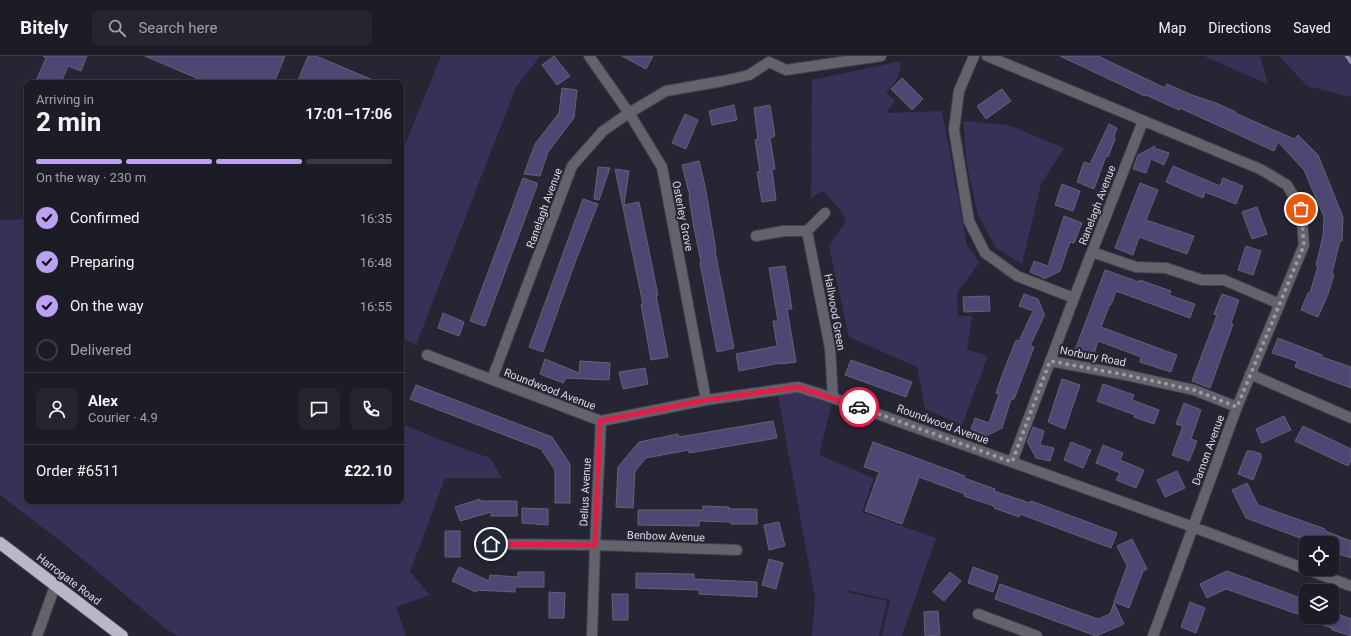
<!DOCTYPE html>
<html lang="en">
<head>
<meta charset="utf-8">
<style>
  :root { --surface:#1c1c27; --page:#25252f; --text:#f1f3f6; --muted:#a0a1a7; --line:#3a3a44; --accent:#bca0f2 }
  body { margin:0; font-family:Roboto,sans-serif; background:var(--page); color:var(--text); height:100vh; display:flex; flex-direction:column; font-size:15px; white-space:nowrap }
  * { box-sizing:border-box; margin:0 }
  p { font-size:13px; color:var(--muted) }
  .icon { flex:none; width:22px; height:22px; fill:none; stroke:currentColor; stroke-width:2; stroke-linecap:round; stroke-linejoin:round }
  .map { position:relative; flex:1; overflow:hidden }
  .panel { position:absolute; left:24px; top:24px; width:380px; height:424px; display:flex; flex-direction:column; background:var(--surface); border-radius:8px; box-shadow:0 1px 3px #0004,0 0 0 1px var(--line) }
  .panel>* { flex:none }
  .buttons { position:absolute; left:1299px; top:480px; display:grid; gap:8px }
  .buttons a { display:grid; place-items:center; width:40px; height:40px; border-radius:8px; background:var(--surface); box-shadow:0 1px 3px #0004,0 0 0 1px var(--line); font-size:20px }
  .pin { position:absolute; display:grid; place-items:center; width:34px; height:34px; color:#fff; margin:-17px; border:2px solid #fff; border-radius:50%; box-shadow:0 1px 4px #0007 }
  .courier { position:absolute; display:grid; place-items:center; width:40px; height:40px; margin:-20px; border:3px solid #e11d48; border-radius:50%; background:#fff; color:#222; box-shadow:0 1px 5px #0007 }
  .headline em { font-style:normal; font-weight:700 }
  .headline div { display:flex; flex-direction:column-reverse }
  .headline { display:flex; align-items:center; justify-content:space-between; height:68px; padding:0 12px }
  h1 { font-size:26px; font-weight:700; line-height:30px }
  .bar { display:grid; grid-template-columns:repeat(4,1fr); gap:6px 4px; align-content:center; height:48px; padding:0 12px }
  .bar i { height:5px; border-radius:3px; background:var(--line) }
  .bar .current { background:var(--accent) }
  .bar p { grid-column:span 4 }
  .line { display:flex; align-items:center; gap:10px; padding:0 12px; border-top:1px solid var(--line) }
  .line div { flex:1 }
  .round { display:grid; place-items:center; flex:none; width:42px; height:42px; border-radius:8px; background:var(--page) }
  ol { padding:0 12px; list-style:none }
  li { display:flex; align-items:center; gap:12px; height:44px }
  li p { margin-inline-start:auto }
  li .icon { padding:4px; border-radius:50%; background:var(--accent); color:#111; stroke-width:4 }
  li:last-child { color:var(--muted) }
  li i { width:22px; height:22px; border:2px solid var(--line); border-radius:50% }
  header { display:flex; align-items:center; gap:24px; box-sizing:border-box; height:56px; padding:0 20px; background:var(--surface); border-bottom:1px solid var(--line) }
  header strong { font-size:19px }
  nav { display:flex; gap:22px; margin-inline-start:auto; font-size:14px }
  .search { width:280px; height:36px; background:var(--page); display:flex; align-items:center; gap:10px; box-sizing:border-box; padding:0 14px; border-radius:8px; color:var(--muted); font-size:15px }
  .map>svg:first-child { display:block }
</style>
</head>
<body>
<header>
<strong>Bitely</strong>
<div class="search"><svg class="icon" aria-label="search" viewBox="0 0 24 24"><circle cx="10" cy="10" r="6"/><path d="M15 15l6 6"/></svg>Search here</div>
<nav><a>Map</a><a>Directions</a><a>Saved</a></nav>
</header>
<div class="map">
<svg width="1351" height="580" viewBox="0 0 1351 580">
  <rect width="100%" height="100%" fill="#262534"/>
  <path fill="#373158" d="M441 0H540L516 31 416 289 401 282V99Z
    M1204 0H1260L1268 28Z
    M1279 0H1351V41L1307 30Z
    M901 5 898 22 886 37 895 44 886 57 942 55 967 189 979 207 957 237 958 260H972L967 294 988 300 962 369 925 353 917 311 849 281 829 190 846 165 841 155 823 135 811 142 812 24Z
    M963 65 1008 69 1064 92 1041 128 1022 208 996 192 978 159 967 109Z
    M27 163V445H401V368L456 390 490 402 502 422H445L410 516 430 539 396 551 406 580H178L166 573 68 491 0 439V164Z
    M798 331 833 342 819 399 874 422 862 456 936 482 902 580H882L890 544 847 534 846 538 847 536 887 545 879 580H812L815 542 777 334Z"/>
  <g fill="none" stroke-linecap="round" stroke-linejoin="round">
    <path stroke="#8d88ac" stroke-width="4" d="M1347 0 1351 6"/>
  </g>
  <path fill="#4d4873" stroke="#636273" d="M43 0H87L81 15 68 10 61 27H35L46 2Z
    M145 0H285L274 27H208Z
    M308 0H316L380 27H297Z
    M554 0 570 20 557 29 542 9Z
    M622 0H653L646 13Z
    M1060 0H1098L1165 32 1167 28 1192 39 1216 47 1236 56 1235 57 1294 83 1298 79 1318 99 1343 161 1342 185H1340L1332 217 1334 218 1328 238 1318 261 1301 254 1308 237H1310L1318 210 1316 209 1323 180 1324 161 1304 114 1278 86 1274 95 1180 52 1179 54 1146 39 1145 40Z
    M902 22 923 43 912 54 891 33Z
    M562 32 577 34 574 62 548 96 540 120 524 118 535 88 559 57Z
    M1002 33 1011 45 986 63 977 50Z
    M734 49 737 64 712 69 709 55Z
    M770 49 775 80 770 82 775 113 772 114 776 144 762 146 757 116 760 115 755 84 758 83 754 52Z
    M685 58 698 64 686 93 672 87Z
    M1109 68 1117 72 1114 80 1115 83 1108 101 1106 100 1094 133 1077 126 1084 106 1090 108Z
    M1155 90 1154 92 1169 97 1164 109 1151 103 1146 117 1133 113 1138 99Z
    M699 105 705 130 716 195H715L734 292 717 296 700 207 701 206 694 172 689 141H690L682 109Z
    M1173 110 1220 130 1223 122 1243 130 1236 148 1205 136 1203 142 1166 126Z
    M598 111 610 112 599 144 594 143Z
    M615 113 629 115 624 149 639 146 658 239H656L668 301 651 304 641 248H643Z
    M523 122 537 127V130L485 270 470 265Z
    M1140 127 1158 134 1146 164 1194 180 1187 198 1139 181 1133 199 1115 192Z
    M1062 128 1080 135 1073 155 1055 149Z
    M583 143 598 148 577 201 543 296 529 291Z
    M1257 151 1267 178 1252 183 1242 156Z
    M1064 160 1082 167 1074 187 1070 186 1060 215 1044 223V222L1030 216 1034 205 1048 210Z
    M1246 190 1261 195 1253 219 1238 214Z
    M785 210 792 253H787L796 306 780 308V307L739 315 736 298 777 290 773 265H778L769 212Z
    M1105 214 1139 226 1140 224 1171 235 1169 239 1195 248 1190 262 1116 235 1111 249 1110 248 1101 271 1177 299 1171 316 1140 306 1141 301 1098 285 1092 304 1074 297Z
    M1024 238 1038 243 1045 260H1044L1030 290 1034 291 1014 343H1011L1002 372 984 381 985 379 971 373 975 362 989 367 999 338 996 337 1003 317 1016 284 1019 285 1033 255 1019 250Z
    M1222 238 1239 244 1231 267 1233 268 1210 332 1192 325 1217 259 1214 258Z
    M989 240 990 255 964 256 963 241Z
    M443 257 464 266 459 280 438 272Z
    M1278 282 1322 299V301L1351 311V332L1295 311 1297 305 1272 297Z
    M545 303 579 317 580 305 610 307 609 324 566 322 563 327 540 318Z
    M851 304 912 326 906 341 845 319Z
    M645 312 648 328 623 333 619 316Z
    M1062 323 1080 329 1065 373 1048 366Z
    M1103 328 1134 339 1132 344 1159 354 1154 368 1134 361 1135 359 1097 345Z
    M416 329 552 381 570 408V447H555V414L541 393 410 343Z
    M1184 347 1201 354 1191 383 1197 385 1189 405 1172 399 1183 370 1176 368Z
    M1284 360 1291 374 1262 387 1256 373Z
    M773 365 777 382 689 397V394L646 402 635 415 633 452 616 451 618 411 639 386 678 378 679 381Z
    M1303 370 1351 393V404L1348 410 1295 385Z
    M1033 371 1044 375 1040 389 1054 392 1050 405 1036 402 1027 385H1028Z
    M873 386 965 420 964 422 995 433 994 435 1030 447 1031 445 1117 477 1111 492 1020 458 1019 461 994 452V450L964 440 965 438 919 421 902 468 865 455 879 416 864 411Z
    M1071 386 1091 394 1083 412 1064 404Z
    M1103 389 1123 397 1120 404 1144 414 1136 432 1116 424 1120 417 1096 407Z
    M1247 395H1252L1261 398V403L1253 424 1238 418Z
    M1177 415 1185 432 1165 441 1157 424Z
    M1247 427 1258 449 1325 473V475L1351 485V502L1332 496V487H1314L1246 462 1232 434Z
    M480 443V445H517V460H491V456L460 465 455 451Z
    M703 450 729 451V453H757V468H731V466L699 465V470L638 469V454H703Z
    M522 452 548 453V469L522 467Z
    M779 466 785 490 769 494 764 469Z
    M445 475H460V501H445Z
    M1132 483 1147 513 1143 515 1129 552 1114 546 1127 510 1117 490Z
    M769 503 783 507 776 533 762 529Z
    M459 511 489 525 490 519 518 521V516H544V531H515V536L477 534 476 536 452 525Z
    M973 511 998 520 993 536 968 527Z
    M1227 515 1306 544V561L1226 533 1207 542 1200 528Z
    M950 516 961 525 944 545 933 536Z
    M636 517 694 518V523L757 526V541L699 538V534L636 532Z
    M1000 528 1098 563 1110 558 1114 547 1124 568 1096 580 995 543Z
    M549 536 565 537 564 562H549Z
    M612 538H628V564H613Z
    M1190 546 1205 552 1196 577 1181 571Z
    M938 555 940 579 925 580 924 556Z
    M1332 556 1351 563V580L1332 574V572L1306 563V561H1332Z"/>
  <g fill="none" stroke-linecap="round" stroke-linejoin="round">
    <defs>
      <path id="minor" d="M589 0 629 57 662 111 706 344
        M974 0 959 35 954 74 969 165 985 197 1017 220 1074 242 1012 406
        M987 0 1260 113 1287 129 1301 153 1304 189 1237 351 1153 580
        M825 157 807 175 830 292 833 342
        M756 180 784 175H807
        M1092 196 1136 211 1166 212 1202 224H1224L1280 248
        M1074 242 1143 65
        M427 299 601 365 706 344 798 331 833 342 1193 471 1351 530
        M1050 305 1126 319 1194 334 1237 351
        M1250 318 1351 362
        M492 323 572 110 603 75 629 57 666 35 723 25 749 19 769 6 786 14 881 0
        M491 488 595 489 737 494
        M978 558 1037 580
        M37 580 55 530
        M592 580 595 489 601 365"/>
      <path id="highway" d="M0 487 122 580"/>
    </defs>
    <use href="#minor" stroke="#434250" stroke-width="12"/>
    <use href="#highway" stroke="#434250" stroke-width="14"/>
    <use href="#minor" stroke="#64636b" stroke-width="10"/>
    <use href="#highway" stroke="#b9b8cb" stroke-width="12"/>
  </g>
  <g fill="none" stroke-linecap="round" stroke-linejoin="round">
    <path stroke="#9b9aa6" stroke-width="4" stroke-dasharray="0 7.2" d="M859 351 1012 406 1050 305 1126 319 1194 334 1237 351 1304 189 1301 153"/>
    <path stroke="#e11d48" stroke-width="5" d="M491 488 595 489 600 365 706 344 798 331 859 351"/>
  </g>
  <g text-anchor="middle" stroke-width="4" stroke-linejoin="round" paint-order="stroke">
    <g font-size="11" fill="#dad9e3" stroke="#262534">
      <text transform="translate(1097 149) rotate(-69)" y="4">Ranelagh Avenue</text>
      <text transform="translate(544 152) rotate(-70)" y="4">Ranelagh Avenue</text>
      <text transform="translate(683 160) rotate(79)" y="4">Osterley Grove</text>
      <text transform="translate(835 256) rotate(80)" y="4">Hallwood Green</text>
      <text transform="translate(1093 300) rotate(11)" y="4">Norbury Road</text>
      <text transform="translate(550 333) rotate(21)" y="4">Roundwood Avenue</text>
      <text transform="translate(943 368) rotate(20)" y="4">Roundwood Avenue</text>
      <text transform="translate(1208 394) rotate(-70)" y="4">Damon Avenue</text>
      <text transform="translate(585 436) rotate(-87)" y="4">Delius Avenue</text>
      <text transform="translate(666 480) rotate(2)" y="4">Benbow Avenue</text>
      <text transform="translate(69 523) rotate(37)" y="4">Harrogate Road</text>
    </g>
  </g>
</svg>
<div class="buttons">
<a><svg class="icon" aria-label="locate" viewBox="0 0 24 24"><circle cx="12" cy="12" r="6"/><path d="M12 2v4M12 18v4M2 12h4M18 12h4"/></svg></a>
<a><svg class="icon" aria-label="layers" viewBox="0 0 24 24"><path d="M12 4l9 5-9 5-9-5zM3 14l9 5 9-5"/></svg></a>
</div>
<div class="pin" style="left:1301px;top:153px;background:#ea580c"><svg class="icon" aria-label="bag" viewBox="0 0 24 24"><path d="M5 8h14l-1 12H6zM9 8a3 3 0 0 1 6 0"/></svg></div>
<div class="pin" style="left:491px;top:488px;background:#1f2937"><svg class="icon" aria-label="home" viewBox="0 0 24 24"><path d="M3 11l9-7 9 7M6 9v11h12V9"/></svg></div>
<div class="courier" style="left:859px;top:351px"><svg class="icon" aria-label="car" viewBox="0 0 24 24"><path d="M5 17H2v-5l4-1 3-4h7l3 4 3 1v5h-3M9 17h6M6 11h13"/><circle cx="7" cy="17" r="2"/><circle cx="17" cy="17" r="2"/></svg></div>
<section class="panel">
<div class="headline"><div><h1>2 min</h1><p>Arriving in</p></div><em>17:01–17:06</em></div>
<div class="bar"><i class="current"></i><i class="current"></i><i class="current"></i><i></i><p>On the way · 230 m</p></div>
<ol>
<li><svg class="icon" aria-label="check" viewBox="0 0 24 24"><path d="M5 12l5 5 9-10"/></svg>Confirmed<p>16:35</p></li>
<li><svg class="icon" aria-label="check" viewBox="0 0 24 24"><path d="M5 12l5 5 9-10"/></svg>Preparing<p>16:48</p></li>
<li><svg class="icon" aria-label="check" viewBox="0 0 24 24"><path d="M5 12l5 5 9-10"/></svg>On the way<p>16:55</p></li>
<li><i></i>Delivered</li>
</ol>
<div class="line" style="height:72px"><a class="round"><svg class="icon" aria-label="person" viewBox="0 0 24 24"><circle cx="12" cy="8" r="4"/><path d="M4 21q1-7 8-7t8 7"/></svg></a><div><b>Alex</b><p>Courier · 4.9</p></div><a class="round"><svg class="icon" aria-label="chat" viewBox="0 0 24 24"><path d="M4 5h16v11H9l-5 4z"/></svg></a><a class="round"><svg class="icon" aria-label="phone" viewBox="0 0 24 24"><path d="M5 4h4l2 5-3 2q2 4 5 5l2-3 5 2v4C11 20 4 13 5 4z"/></svg></a></div>
<div class="line" style="height:52px"><div>Order #6511</div><b>£22.10</b></div>
</section>
</div>
</body>
</html>
